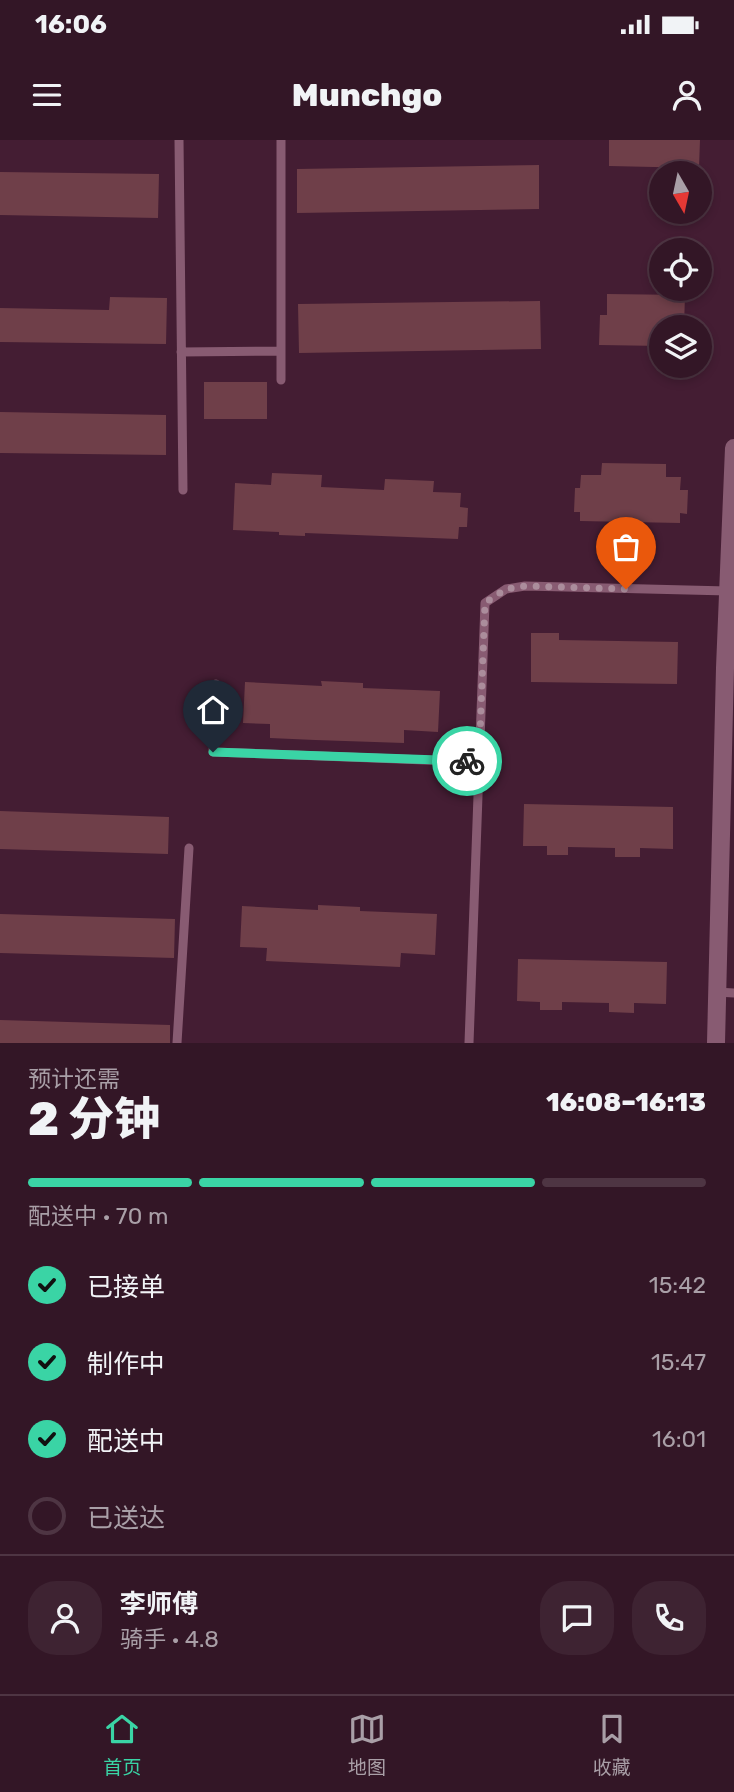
<!DOCTYPE html>
<html lang="zh">
<head>
<meta charset="utf-8">
<style>
  :root { --surface:#331626; --page:#3e2332; --text:#f1f3f6; --muted:#a99fa7; --line:#4e3543; --accent:#3ad4a5 }
  body { margin:0; font-family:Rubik,"Noto Sans SC",sans-serif; background:var(--page); color:var(--text); height:100vh; display:flex; flex-direction:column; font-size:26px; white-space:nowrap }
  * { box-sizing:border-box; margin:0 }
  p { font-size:23px; color:var(--muted) }
  .icon { flex:none; width:38px; height:38px; fill:none; stroke:currentColor; stroke-width:2; stroke-linecap:round; stroke-linejoin:round }
  .map { position:relative; height:903px; overflow:hidden }
  .side { display:flex; flex-direction:column; background:var(--surface); flex:1 }
  .side>* { flex:none }
  .needle { width:46px; rotate:171deg }
  .tools { position:absolute; left:649px; top:21px; display:grid; gap:14px }
  .tools a { display:grid; place-items:center; width:63px; height:63px; border-radius:50%; background:var(--surface); box-shadow:0 4px 10px #0003,0 0 0 2px var(--line); font-size:35px }
  .pin { position:absolute; display:grid; place-items:center; width:60px; height:60px; color:#fff; margin:-72px -30px; border-radius:50% 50% 50% 0; rotate:-45deg; box-shadow:0 0 7px #0007 }
  .pin .icon { rotate:45deg }
  .courier { position:absolute; display:grid; place-items:center; width:70px; height:70px; margin:-35px; border:5px solid #3ad4a5; border-radius:50%; background:#fff; color:#222; box-shadow:0 2px 9px #0007 }
  .head em { font-style:normal; font-weight:800 }
  .head div { display:flex; flex-direction:column-reverse }
  .head { display:flex; align-items:center; justify-content:space-between; height:119px; padding:0 28px }
  h1 { font-size:46px; font-weight:800; line-height:52px }
  .bar { display:grid; grid-template-columns:repeat(4,1fr); gap:10px 7px; align-content:center; height:84px; padding:0 28px }
  .bar i { height:9px; border-radius:5px; background:var(--line) }
  .bar .active { background:var(--accent) }
  .bar p { grid-column:span 4 }
  .line { display:flex; align-items:center; gap:18px; padding:0 28px; border-top:2px solid var(--line) }
  .line div { flex:1 }
  .round { display:grid; place-items:center; flex:none; width:74px; height:74px; border-radius:28px; background:var(--page) }
  ol { padding:0 28px; list-style:none }
  li { display:flex; align-items:center; gap:21px; height:77px }
  li p { margin-inline-start:auto }
  li .icon { padding:7px; border-radius:50%; background:var(--accent); color:#111; stroke-width:4 }
  li:last-child { color:var(--muted) }
  li i { width:38px; height:38px; border:4px solid var(--line); border-radius:50% }
  .status { display:flex; justify-content:space-between; align-items:center; height:49px; padding:0 35px; background:var(--surface); direction:ltr }
  .status svg { height:19px; fill:currentColor }
  header { display:flex; justify-content:space-between; align-items:center; height:91px; padding:0 28px; background:var(--surface); font-size:32px; font-weight:800 }
  .dock { display:flex; justify-content:space-around; align-items:center; height:98px; border-top:2px solid var(--line); background:var(--surface); font-size:19px; color:var(--muted) }
  .dock a { display:grid; justify-items:center; gap:4px }
  .dock .active { color:var(--accent) }
  .map>svg:first-child { display:block }
</style>
</head>
<body>
<div class="status"><b>16:06</b><svg viewBox="0 0 49 12"><path d="M0 12V9h3v3zM5 12V6h3v6zM10 12V3h3v9zM15 12V0h3v12zM26 1h20v11H26zM47 4h2v5h-2z"/></svg></div>
<header><svg class="icon" aria-label="menu" viewBox="0 0 24 24"><path d="M4 6h16M4 12h16M4 18h16"/></svg>Munchgo<svg class="icon" aria-label="person" viewBox="0 0 24 24"><circle cx="12" cy="8" r="4"/><path d="M4 21q1-7 8-7t8 7"/></svg></header>
<div class="map">
<svg width="734" height="903" viewBox="0 0 734 903">
  <rect width="100%" height="100%" fill="#441d33"/>
  <path fill="#6f3f49" d="M609 0H700L699 28 609 26Z
    M539 25V69L297 73V29Z
    M0 32 159 34 158 78 0 75Z
    M607 154 685 155 684 187H662V206L599 205 600 175H607Z
    M110 157 167 158 166 204 0 202V168L109 170Z
    M540 161 541 209 299 213 298 164Z
    M204 242H267V279H204Z
    M0 272 166 275V315L0 313Z
    M602 323 666 324V337H681L680 350H688L687 374 680 373V383L580 381V372H574L575 348H580L581 335H601Z
    M272 333 322 335 321 347 384 350 385 339 434 341 433 352 461 353 460 367 468 368 467 387H459L458 399 305 393V396L279 395V392L233 390 235 343 271 345Z
    M531 493H559V500L678 502 677 544 531 542Z
    M321 541 363 543V548L440 551 438 592 404 590V603L315 600 270 598V584L243 583 245 542 322 546Z
    M524 664 673 667V709L640 708V717H615V708L568 707V715H547V706H523Z
    M0 671 169 677 168 714 0 709Z
    M318 765 360 767V771L437 774 435 815 401 813 400 827 378 826 266 821 267 808 240 807 242 766 318 770Z
    M0 774 175 779 174 818 0 813Z
    M518 819 667 822 666 864 634 863V873L609 872V863L562 862V870H540V862L517 861Z
    M0 880 170 885V903H0Z"/>
  <g fill="none" stroke-linecap="round" stroke-linejoin="round">
    <path stroke="#885b72" stroke-width="9" d="M179 0 183 350
      M181 212 280 211
      M281 240V0
      M216 544 213 612 479 622
      M717 852 734 853
      M177 903 189 708
      M469 903 485 463 506 449 525 446 728 451"/>
    <path stroke="#885b72" stroke-width="18" d="M716 903 725 528 734 308"/>
  </g>
  <g fill="none" stroke-linecap="round" stroke-linejoin="round">
    <path stroke="#ab8d9c" stroke-width="7" stroke-dasharray="0 12.6" d="M467 621 479 622 485 463 506 449 525 446 626 449"/>
    <path stroke="#3ad4a5" stroke-width="9" d="M213 612 467 621"/>
  </g>
</svg>
<div class="tools">
<a><svg class="needle" viewBox="-14 -14 28 28"><path d="M0-13l5 13h-10z" fill="#e53935"/><path d="M0 13l5-13h-10z" fill="#a99fa7"/></svg></a>
<a><svg class="icon" aria-label="locate" viewBox="0 0 24 24"><circle cx="12" cy="12" r="6"/><path d="M12 2v4M12 18v4M2 12h4M18 12h4"/></svg></a>
<a><svg class="icon" aria-label="layers" viewBox="0 0 24 24"><path d="M12 4l9 5-9 5-9-5zM3 14l9 5 9-5"/></svg></a>
</div>
<div class="pin" style="left:626px;top:449px;background:#ea580c"><svg class="icon" aria-label="bag" viewBox="0 0 24 24"><path d="M5 8h14l-1 12H6zM9 8a3 3 0 0 1 6 0"/></svg></div>
<div class="pin" style="left:213px;top:612px;background:#1f2937"><svg class="icon" aria-label="home" viewBox="0 0 24 24"><path d="M3 11l9-7 9 7M6 9v11h12V9"/></svg></div>
<div class="courier" style="left:467px;top:621px"><svg class="icon" aria-label="bike" viewBox="0 0 24 24"><circle cx="6" cy="16" r="4"/><circle cx="18" cy="16" r="4"/><path d="M6 16l4-8h5l3 8M10 8l3 8H6M13 5h3"/></svg></div>
</div>
<section class="side">
<div class="head"><div><h1>2 分钟</h1><p>预计还需</p></div><em>16:08–16:13</em></div>
<div class="bar"><i class="active"></i><i class="active"></i><i class="active"></i><i></i><p>配送中 · 70 m</p></div>
<ol>
<li><svg class="icon" aria-label="check" viewBox="0 0 24 24"><path d="M5 12l5 5 9-10"/></svg>已接单<p>15:42</p></li>
<li><svg class="icon" aria-label="check" viewBox="0 0 24 24"><path d="M5 12l5 5 9-10"/></svg>制作中<p>15:47</p></li>
<li><svg class="icon" aria-label="check" viewBox="0 0 24 24"><path d="M5 12l5 5 9-10"/></svg>配送中<p>16:01</p></li>
<li><i></i>已送达</li>
</ol>
<div class="line" style="height:126px"><a class="round"><svg class="icon" aria-label="person" viewBox="0 0 24 24"><circle cx="12" cy="8" r="4"/><path d="M4 21q1-7 8-7t8 7"/></svg></a><div><b>李师傅</b><p>骑手 · 4.8</p></div><a class="round"><svg class="icon" aria-label="chat" viewBox="0 0 24 24"><path d="M4 5h16v11H9l-5 4z"/></svg></a><a class="round"><svg class="icon" aria-label="phone" viewBox="0 0 24 24"><path d="M5 4h4l2 5-3 2q2 4 5 5l2-3 5 2v4C11 20 4 13 5 4z"/></svg></a></div>
</section>
<nav class="dock">
<a class="active"><svg class="icon" aria-label="home" viewBox="0 0 24 24"><path d="M3 11l9-7 9 7M6 9v11h12V9"/></svg>首页</a>
<a><svg class="icon" aria-label="map" viewBox="0 0 24 24"><path d="M3 6l6-2 6 2 6-2v14l-6 2-6-2-6 2zM9 4v14M15 6v14"/></svg>地图</a>
<a><svg class="icon" aria-label="saved" viewBox="0 0 24 24"><path d="M7 4h10v16l-5-4-5 4z"/></svg>收藏</a>
</nav>
</body>
</html>
